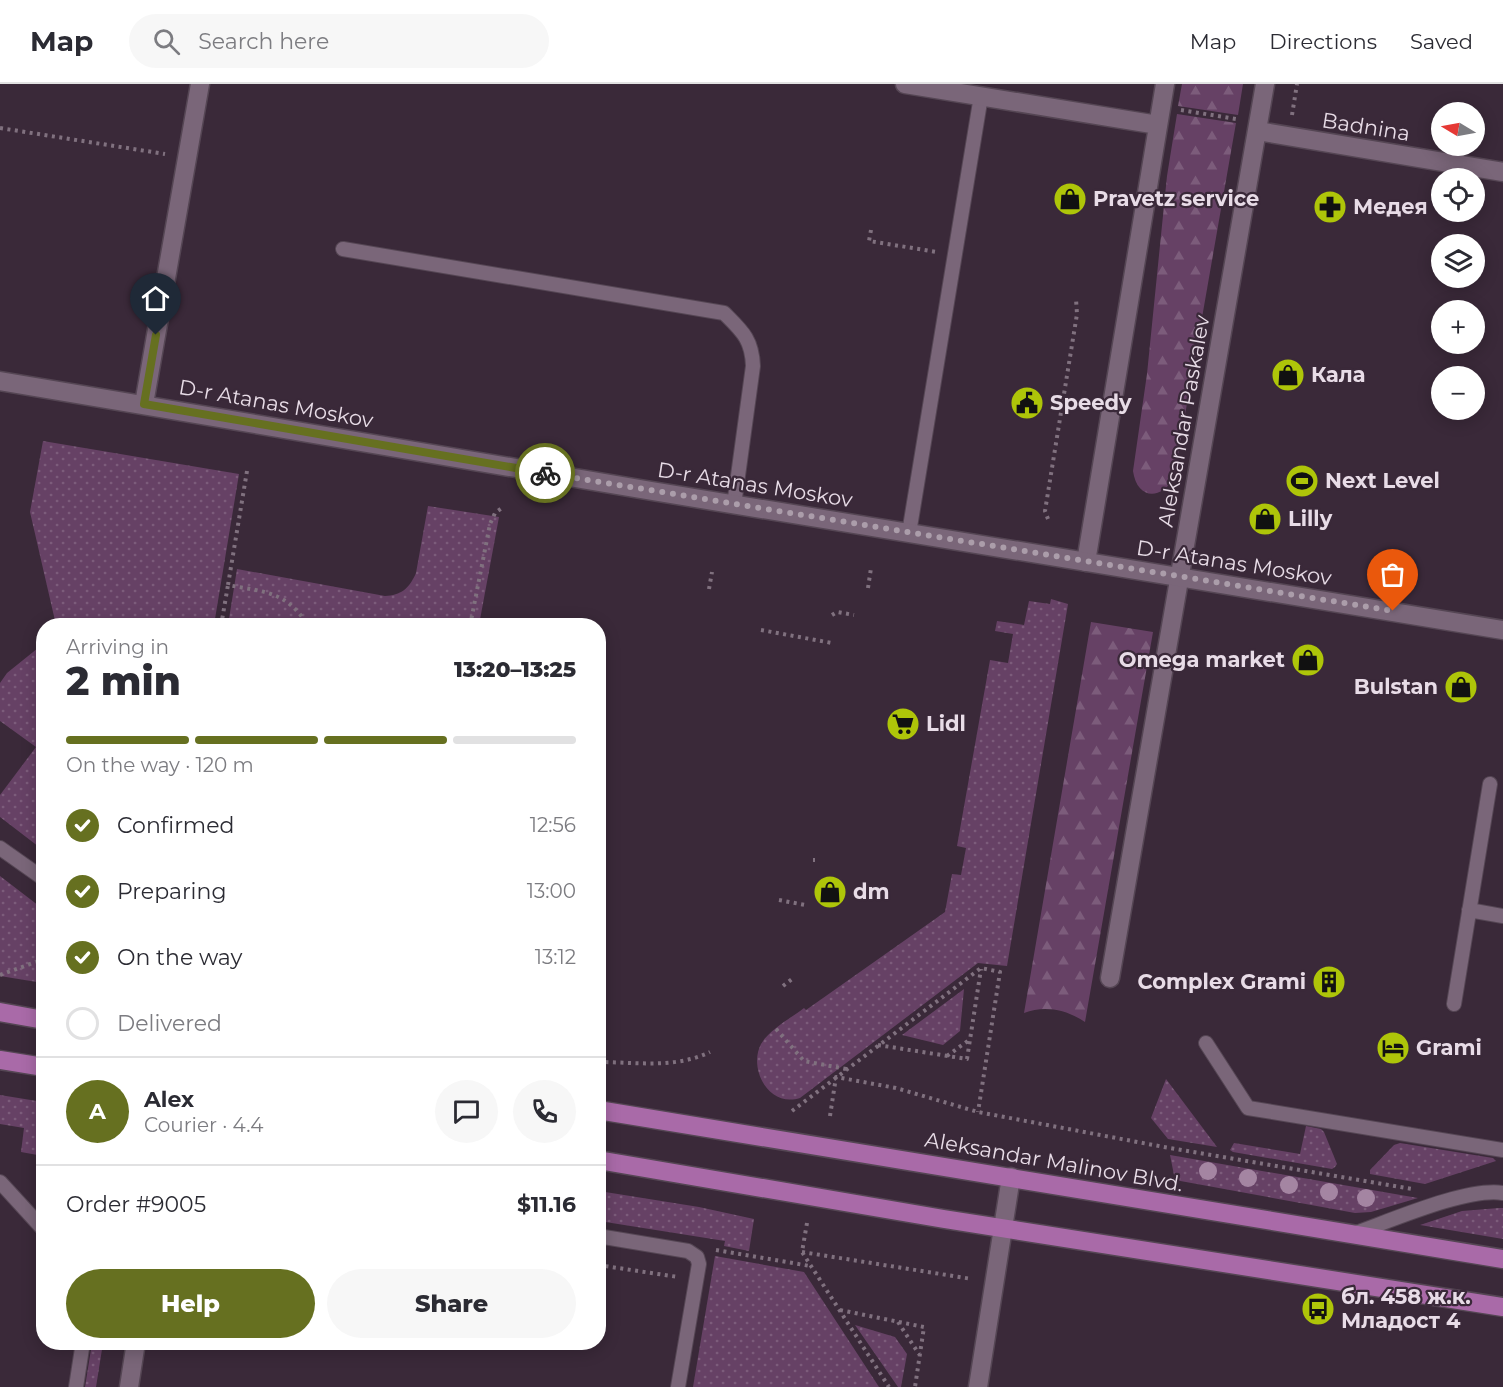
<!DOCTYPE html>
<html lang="en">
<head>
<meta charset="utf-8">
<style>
  :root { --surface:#fff; --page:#f7f7f7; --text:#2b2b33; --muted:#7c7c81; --line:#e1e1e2; --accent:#667020 }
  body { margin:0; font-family:Montserrat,sans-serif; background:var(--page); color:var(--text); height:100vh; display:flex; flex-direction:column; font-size:22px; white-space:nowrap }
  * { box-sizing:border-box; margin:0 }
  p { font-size:20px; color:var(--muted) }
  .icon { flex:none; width:33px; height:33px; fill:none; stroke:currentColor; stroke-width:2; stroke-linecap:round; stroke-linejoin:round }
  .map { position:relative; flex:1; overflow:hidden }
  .details { position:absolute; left:36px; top:534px; width:570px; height:732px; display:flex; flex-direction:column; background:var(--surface); border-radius:24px; box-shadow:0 3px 15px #0003 }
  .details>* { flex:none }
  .needle { width:39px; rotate:280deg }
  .tools { position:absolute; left:1431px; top:18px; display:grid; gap:12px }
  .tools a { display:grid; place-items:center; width:54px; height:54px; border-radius:50%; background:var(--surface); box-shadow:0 3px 15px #0003; font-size:30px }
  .pin { position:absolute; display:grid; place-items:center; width:51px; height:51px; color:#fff; margin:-62px -26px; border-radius:50% 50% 50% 0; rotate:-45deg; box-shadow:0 0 6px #0007 }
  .pin .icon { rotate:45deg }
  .courier { position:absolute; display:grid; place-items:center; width:60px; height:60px; margin:-30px; border:4px solid #667020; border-radius:50%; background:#fff; color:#222; box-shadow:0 2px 8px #0007 }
  .overview em { font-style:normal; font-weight:800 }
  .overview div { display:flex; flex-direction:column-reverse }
  .overview { display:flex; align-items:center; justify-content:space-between; height:102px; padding:0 30px }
  h1 { font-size:39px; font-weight:800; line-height:45px }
  .bar { display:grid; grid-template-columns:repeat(4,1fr); gap:9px 6px; align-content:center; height:72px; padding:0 30px }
  .bar i { height:8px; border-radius:4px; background:var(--line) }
  .bar .on { background:var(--accent) }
  .bar p { grid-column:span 4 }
  .line { display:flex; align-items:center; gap:15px; padding:0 30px; border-top:2px solid var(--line) }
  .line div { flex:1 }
  .round { display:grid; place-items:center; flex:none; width:63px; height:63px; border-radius:32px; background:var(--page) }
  ol { padding:0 30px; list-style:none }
  li { display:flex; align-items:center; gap:18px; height:66px }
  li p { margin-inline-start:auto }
  li .icon { padding:6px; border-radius:50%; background:var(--accent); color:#fff; stroke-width:4 }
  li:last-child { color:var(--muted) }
  li i { width:33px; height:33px; border:3px solid var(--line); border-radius:50% }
  .action { display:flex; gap:12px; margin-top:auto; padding:12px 30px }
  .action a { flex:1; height:69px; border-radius:36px; background:var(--accent); color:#fff; font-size:24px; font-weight:800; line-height:69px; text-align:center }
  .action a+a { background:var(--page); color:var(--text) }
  header { display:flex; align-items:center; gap:36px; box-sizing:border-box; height:84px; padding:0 30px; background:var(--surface); border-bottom:2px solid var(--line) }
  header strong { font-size:28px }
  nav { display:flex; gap:33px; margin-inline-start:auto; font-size:21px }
  .search { width:420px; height:54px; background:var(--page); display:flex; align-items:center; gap:15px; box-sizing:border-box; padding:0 21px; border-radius:33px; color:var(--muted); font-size:22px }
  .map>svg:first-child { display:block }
</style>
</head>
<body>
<header>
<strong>Map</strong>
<div class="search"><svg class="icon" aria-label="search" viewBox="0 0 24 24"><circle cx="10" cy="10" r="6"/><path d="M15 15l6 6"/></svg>Search here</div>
<nav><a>Map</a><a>Directions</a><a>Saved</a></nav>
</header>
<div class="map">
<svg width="1503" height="1303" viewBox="0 0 1503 1303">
  <defs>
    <pattern id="grass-dots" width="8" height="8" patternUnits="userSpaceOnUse" patternTransform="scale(1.5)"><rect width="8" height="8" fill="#664165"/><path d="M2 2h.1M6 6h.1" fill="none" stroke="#7c5c7b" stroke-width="1.8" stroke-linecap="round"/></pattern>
    <pattern id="forest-firs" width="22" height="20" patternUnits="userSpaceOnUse" patternTransform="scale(1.5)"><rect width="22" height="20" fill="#664165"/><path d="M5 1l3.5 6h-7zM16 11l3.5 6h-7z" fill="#7c5c7b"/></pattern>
  </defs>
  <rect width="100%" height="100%" fill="#3a2939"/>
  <path fill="url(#grass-dots)" d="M43 357 239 390 214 541H56L30 428Z
    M428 422 499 433 479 541H228L237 485 385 512C401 511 409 505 416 489Z
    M1051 515 1068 520 1007 882 978 879 800 1014C769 1024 748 985 761 960 770 945 791 934 804 924L806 926 945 828 952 790 961 791 966 764 957 762 990 576 1008 579 1013 550 995 547 997 537 1024 541 1029 517 1050 520Z
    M43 560V766L0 733V711L36 663 0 637V599L7 589Z
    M0 792 43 825V899L0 892Z
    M964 905 960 947 943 961 902 951Z
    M1166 995 1217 1063 1168 1055 1151 1034Z
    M0 1011 43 1018V1072L21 1068 24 1044 0 1040Z
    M1306 1042 1321 1045 1324 1048 1337 1080 1335 1083 1332 1085 1233 1068 1230 1066 1234 1059 1300 1070Z
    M1400 1059 1493 1074 1496 1077 1425 1100 1370 1090V1086L1394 1061Z
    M1170 1071 1418 1114 1371 1128 1355 1129 1175 1096Z
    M599 1107 699 1123 754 1135 749 1167 724 1162 725 1157 599 1137Z
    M1499 1124H1503V1155L1420 1141 1462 1127Z
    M715 1172 804 1188 879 1303H693Z
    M855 1241 895 1253 907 1270 901 1303H898Z
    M92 1259H103L96 1303H85Z"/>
  <path fill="url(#forest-firs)" d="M1182 0H1243L1238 31 1178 22Z
    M1177 30 1236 39 1174 394C1160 417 1137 415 1133 387L1147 290 1167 92Z
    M1091 538 1153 548 1085 938C1067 926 1045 921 1024 929Z"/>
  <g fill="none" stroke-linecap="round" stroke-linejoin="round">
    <defs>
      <path id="service" d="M343 165 724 229C742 247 752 255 753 282L734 421
        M909 449 981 12
        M0 764 44 795
        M1469 826 1503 832
        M1454 920 1490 700
        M1206 959 1248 1024 1503 1066
        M0 1098 44 1146
        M1353 1150C1390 1137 1467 1103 1503 1109
        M598 1152 688 1167 697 1173 699 1180 678 1303
        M76 1303 83 1258"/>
      <path id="minor" d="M905 0 1158 41
        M1258 47 1503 88
        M144 320 200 0
        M1086 478 1165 0
        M1110 894 1265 0
        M129 1303 136 1258"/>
      <path id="tertiary" d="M0 297 652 407 1503 546
        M978 1303 1011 1093"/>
      <path id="primary" d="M0 928 44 936
        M0 976 44 983
        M598 1026 1503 1175
        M598 1076 944 1135 1503 1223"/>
    </defs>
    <use href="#service" stroke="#554654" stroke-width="16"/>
    <use href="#minor" stroke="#554654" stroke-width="21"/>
    <use href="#tertiary" stroke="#554654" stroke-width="21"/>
    <use href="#primary" stroke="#554654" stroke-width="21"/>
    <path stroke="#80717f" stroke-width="4" stroke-dasharray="3 4.5" stroke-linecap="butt" d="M1181 26 1236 35
      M1292 31 1297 0
      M0 44 165 70
      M871 146 869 157 937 168
      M247 387 228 501C264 508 287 507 308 542
      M1048 435 1045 427 1077 230 1076 215
      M868 504 871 484
      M709 505 712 488
      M832 531 837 528 854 531
      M221 542 228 501
      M470 542 490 440 495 429 502 424
      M761 546 832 559
      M813 776H815
      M779 816 805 821
      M0 891 44 875
      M783 902 792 895
      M776 945 804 977 846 985
      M878 961 967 975 981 885
      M947 972 969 956
      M598 978C635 978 675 985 710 968
      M792 1027 981 884 1000 888 978 1028
      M830 1032 836 993 896 1004 978 1028 1164 1063 1412 1105
      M807 1139 802 1168 889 1303
      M716 1166 810 1182
      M802 1168 972 1195
      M598 1181 678 1193
      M840 1226 924 1243 915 1303
      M898 1238 919 1270"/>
    <use href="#service" stroke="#7a6679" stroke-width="14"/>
    <use href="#minor" stroke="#7a6679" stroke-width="18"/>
    <use href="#tertiary" stroke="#7a6679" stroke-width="18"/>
    <use href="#primary" stroke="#a96aa8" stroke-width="18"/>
  </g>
  <g fill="#a485a2">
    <circle cx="1208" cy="1087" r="9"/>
    <circle cx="1248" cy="1094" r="9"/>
    <circle cx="1289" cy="1101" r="9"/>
    <circle cx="1329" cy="1108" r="9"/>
    <circle cx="1366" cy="1114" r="9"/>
  </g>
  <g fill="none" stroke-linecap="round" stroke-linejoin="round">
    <path stroke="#ab9daa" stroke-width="6" stroke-dasharray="0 10.8" d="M545 389 1393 527"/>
    <path stroke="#667020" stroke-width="8" d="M156 251 144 320 545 389"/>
  </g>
  <defs>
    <symbol id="shop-disc" viewBox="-11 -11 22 22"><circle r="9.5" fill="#aec509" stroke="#3a2939"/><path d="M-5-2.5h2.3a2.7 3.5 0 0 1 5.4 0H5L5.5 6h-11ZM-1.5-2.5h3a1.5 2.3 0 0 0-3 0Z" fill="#111"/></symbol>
    <symbol id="pharmacy-disc" viewBox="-11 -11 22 22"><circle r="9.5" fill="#aec509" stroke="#3a2939"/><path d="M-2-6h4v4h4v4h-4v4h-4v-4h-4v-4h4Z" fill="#111"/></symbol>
    <symbol id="civic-disc" viewBox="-11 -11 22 22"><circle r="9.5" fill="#aec509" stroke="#3a2939"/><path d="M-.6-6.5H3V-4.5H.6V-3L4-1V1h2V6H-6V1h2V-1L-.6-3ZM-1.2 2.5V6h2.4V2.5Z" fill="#111"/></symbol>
    <symbol id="stadium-disc" viewBox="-11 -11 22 22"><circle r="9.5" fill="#aec509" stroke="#3a2939"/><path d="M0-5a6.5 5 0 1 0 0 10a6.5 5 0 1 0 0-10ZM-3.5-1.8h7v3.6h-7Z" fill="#111"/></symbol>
    <symbol id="supermarket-disc" viewBox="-11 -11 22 22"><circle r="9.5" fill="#aec509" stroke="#3a2939"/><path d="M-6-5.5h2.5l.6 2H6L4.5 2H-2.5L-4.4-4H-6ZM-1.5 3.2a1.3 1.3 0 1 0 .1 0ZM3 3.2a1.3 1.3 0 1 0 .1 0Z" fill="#111"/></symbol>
    <symbol id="building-disc" viewBox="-11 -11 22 22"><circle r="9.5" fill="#aec509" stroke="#3a2939"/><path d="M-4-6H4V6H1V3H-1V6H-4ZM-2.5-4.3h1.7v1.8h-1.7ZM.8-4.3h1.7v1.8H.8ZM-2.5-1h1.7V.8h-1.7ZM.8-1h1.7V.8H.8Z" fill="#111"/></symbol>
    <symbol id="hotel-disc" viewBox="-11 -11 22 22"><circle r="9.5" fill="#aec509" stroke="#3a2939"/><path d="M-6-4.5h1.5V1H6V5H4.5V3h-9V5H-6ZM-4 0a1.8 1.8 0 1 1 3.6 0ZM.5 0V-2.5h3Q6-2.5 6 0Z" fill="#111"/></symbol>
    <symbol id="bus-disc" viewBox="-11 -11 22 22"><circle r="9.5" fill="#aec509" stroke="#3a2939"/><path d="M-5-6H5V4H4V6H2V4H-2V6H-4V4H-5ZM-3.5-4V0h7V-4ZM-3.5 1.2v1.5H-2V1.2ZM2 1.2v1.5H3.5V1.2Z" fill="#111"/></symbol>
  </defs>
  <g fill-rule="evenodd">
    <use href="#shop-disc" x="1051" y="96" width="38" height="38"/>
    <use href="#pharmacy-disc" x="1311" y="104" width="38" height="38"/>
    <use href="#shop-disc" x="1269" y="272" width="38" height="38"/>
    <use href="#civic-disc" x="1008" y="300" width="38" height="38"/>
    <use href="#stadium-disc" x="1283" y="378" width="38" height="38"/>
    <use href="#shop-disc" x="1246" y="416" width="38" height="38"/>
    <use href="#shop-disc" x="1289" y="557" width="38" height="38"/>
    <use href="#shop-disc" x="1442" y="584" width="38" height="38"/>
    <use href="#supermarket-disc" x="884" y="621" width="38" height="38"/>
    <use href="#shop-disc" x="811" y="789" width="38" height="38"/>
    <use href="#building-disc" x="1310" y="879" width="38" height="38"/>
    <use href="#hotel-disc" x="1374" y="945" width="38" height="38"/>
    <use href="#bus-disc" x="1299" y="1206" width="38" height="38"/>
  </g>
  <g text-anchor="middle" stroke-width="4.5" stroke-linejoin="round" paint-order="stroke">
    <g font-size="21" fill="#e8dce7" stroke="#3a2939">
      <text transform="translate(1366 43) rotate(9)" y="7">Badnina</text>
      <text transform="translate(276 320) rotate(10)" y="7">D-r Atanas Moskov</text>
      <text transform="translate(1184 337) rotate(-80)" y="7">Aleksandar Paskalev</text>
      <text transform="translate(755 401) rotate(9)" y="7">D-r Atanas Moskov</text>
      <text transform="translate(1234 479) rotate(9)" y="7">D-r Atanas Moskov</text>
      <text transform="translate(1054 1078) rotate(10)" y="7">Aleksandar Malinov Blvd.</text>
    </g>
    <g font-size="21" font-weight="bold" fill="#e8dce7" stroke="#3a2939" text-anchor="start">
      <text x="1093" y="122">Pravetz service</text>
      <text x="1353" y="130">Медея</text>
      <text x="1311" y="298">Кала</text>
      <text x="1050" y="326">Speedy</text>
      <text x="1325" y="404">Next Level</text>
      <text x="1288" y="442">Lilly</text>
      <text x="1285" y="583" text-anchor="end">Omega market</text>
      <text x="1438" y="610" text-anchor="end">Bulstan</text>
      <text x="926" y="647">Lidl</text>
      <text x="853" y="815">dm</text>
      <text x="1306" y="905" text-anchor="end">Complex Grami</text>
      <text x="1416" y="971">Grami</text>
      <text x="1341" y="1220">бл. 458 ж.к.<tspan x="1341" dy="24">Младост 4</tspan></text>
    </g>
  </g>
</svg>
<div class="tools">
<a><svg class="needle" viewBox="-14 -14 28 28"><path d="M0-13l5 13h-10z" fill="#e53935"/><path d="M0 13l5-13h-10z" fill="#7c7c81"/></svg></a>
<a><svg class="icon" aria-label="locate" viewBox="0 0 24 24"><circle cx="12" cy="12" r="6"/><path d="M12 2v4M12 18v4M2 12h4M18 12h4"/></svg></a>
<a><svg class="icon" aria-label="layers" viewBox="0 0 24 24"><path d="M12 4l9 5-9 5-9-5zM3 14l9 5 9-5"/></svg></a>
<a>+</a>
<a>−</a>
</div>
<div class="pin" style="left:1393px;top:527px;background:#ea580c"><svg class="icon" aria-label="bag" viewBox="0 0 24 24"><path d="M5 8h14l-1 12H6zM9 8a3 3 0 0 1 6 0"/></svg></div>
<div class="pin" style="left:156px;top:251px;background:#1f2937"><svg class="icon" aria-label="home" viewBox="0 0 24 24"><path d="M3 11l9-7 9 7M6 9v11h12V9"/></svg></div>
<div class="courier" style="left:545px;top:389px"><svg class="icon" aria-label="bike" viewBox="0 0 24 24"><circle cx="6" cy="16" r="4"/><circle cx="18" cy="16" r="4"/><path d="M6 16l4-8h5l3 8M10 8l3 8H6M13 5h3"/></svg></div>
<section class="details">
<div class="overview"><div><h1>2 min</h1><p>Arriving in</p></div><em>13:20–13:25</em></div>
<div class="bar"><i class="on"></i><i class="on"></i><i class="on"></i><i></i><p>On the way · 120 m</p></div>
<ol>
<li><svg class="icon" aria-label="check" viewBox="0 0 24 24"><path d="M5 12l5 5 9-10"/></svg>Confirmed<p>12:56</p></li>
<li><svg class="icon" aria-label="check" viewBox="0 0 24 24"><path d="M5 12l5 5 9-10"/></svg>Preparing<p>13:00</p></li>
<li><svg class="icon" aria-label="check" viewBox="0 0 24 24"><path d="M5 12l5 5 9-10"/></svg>On the way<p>13:12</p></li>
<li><i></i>Delivered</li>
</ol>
<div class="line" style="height:108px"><b class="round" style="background:var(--accent);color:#fff">A</b><div><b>Alex</b><p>Courier · 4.4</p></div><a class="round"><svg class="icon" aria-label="chat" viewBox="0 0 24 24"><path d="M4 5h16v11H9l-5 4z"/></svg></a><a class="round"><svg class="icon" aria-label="phone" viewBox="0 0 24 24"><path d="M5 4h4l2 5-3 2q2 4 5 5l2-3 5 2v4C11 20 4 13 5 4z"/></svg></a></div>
<div class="line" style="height:78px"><div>Order #9005</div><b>$11.16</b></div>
<div class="action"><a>Help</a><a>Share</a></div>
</section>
</div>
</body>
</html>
